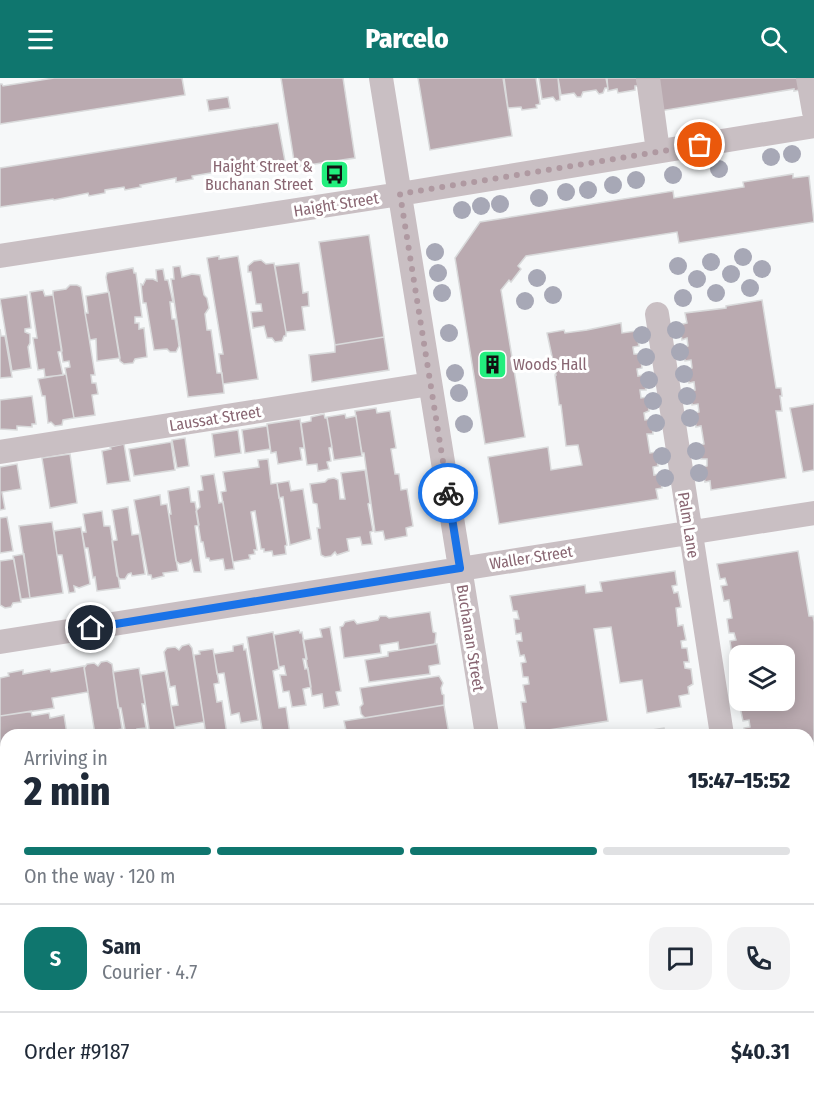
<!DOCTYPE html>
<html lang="en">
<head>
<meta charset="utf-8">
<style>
  :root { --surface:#fff; --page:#f2f2f3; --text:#1f2937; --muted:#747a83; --line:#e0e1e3; --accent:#0f766e }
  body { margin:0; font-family:"Fira Sans Condensed",sans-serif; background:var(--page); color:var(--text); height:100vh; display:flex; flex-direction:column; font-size:22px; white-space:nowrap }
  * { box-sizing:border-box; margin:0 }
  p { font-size:20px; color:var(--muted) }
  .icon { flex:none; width:33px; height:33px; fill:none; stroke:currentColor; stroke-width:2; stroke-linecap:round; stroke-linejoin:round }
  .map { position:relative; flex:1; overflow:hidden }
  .panel { position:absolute; left:0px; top:651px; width:814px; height:372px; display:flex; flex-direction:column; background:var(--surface); border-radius:18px 18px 0 0; box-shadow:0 3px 15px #0003 }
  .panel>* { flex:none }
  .controls { position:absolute; left:729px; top:567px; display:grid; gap:12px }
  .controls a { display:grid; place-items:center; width:66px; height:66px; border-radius:12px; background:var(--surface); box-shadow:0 3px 15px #0003; font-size:30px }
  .pin { position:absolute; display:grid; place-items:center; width:51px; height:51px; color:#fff; margin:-26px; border:3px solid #fff; border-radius:50%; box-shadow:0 2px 6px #0007 }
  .courier { position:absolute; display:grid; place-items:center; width:60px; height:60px; margin:-30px; border:4px solid #1a73e8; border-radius:50%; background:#fff; color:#222; box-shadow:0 2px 8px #0007 }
  .headline em { font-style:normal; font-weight:800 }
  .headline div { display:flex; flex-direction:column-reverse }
  .headline { display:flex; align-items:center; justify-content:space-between; height:102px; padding:0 24px }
  h1 { font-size:39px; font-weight:800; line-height:45px }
  .bar { display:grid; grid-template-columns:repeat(4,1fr); gap:9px 6px; align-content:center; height:72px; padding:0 24px }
  .bar i { height:8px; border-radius:4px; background:var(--line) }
  .bar .current { background:var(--accent) }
  .bar p { grid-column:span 4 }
  .line { display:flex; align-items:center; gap:15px; padding:0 24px; border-top:2px solid var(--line) }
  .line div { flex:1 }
  .round { display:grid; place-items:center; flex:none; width:63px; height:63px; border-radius:18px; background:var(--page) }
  header { display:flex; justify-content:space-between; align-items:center; height:78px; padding:0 24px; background:var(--accent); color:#fff; font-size:27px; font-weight:800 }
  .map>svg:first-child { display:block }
</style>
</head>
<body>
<header><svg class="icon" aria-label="menu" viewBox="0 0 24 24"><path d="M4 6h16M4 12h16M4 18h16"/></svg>Parcelo<svg class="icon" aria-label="search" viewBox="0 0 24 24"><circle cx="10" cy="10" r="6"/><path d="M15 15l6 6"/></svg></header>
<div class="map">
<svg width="814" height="1023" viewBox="0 0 814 1023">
  <rect width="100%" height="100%" fill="#f6f8f9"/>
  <path fill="#baaab0" stroke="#d9dadb" stroke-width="1.5" d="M54 0H182L185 17 0 46V6H2L3 8Z
    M281 0H343L355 80 295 89Z
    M418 0H503L512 58 430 72Z
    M504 0H536L540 26 536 27 537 30 522 32 521 29 508 30Z
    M539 0H558L560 22 556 23 553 19 542 21Z
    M558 0H606L608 10H605L603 15 599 16 596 12 583 14 581 19H577L574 15 561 17Z
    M607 0H637L638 8H635V12L618 15 617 11 608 13Z
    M655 0H803L805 11 794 13V11L660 33Z
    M228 19 230 30 209 33 207 22Z
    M278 45 285 83 229 94V92L192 98 193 101 176 104V100L140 107 141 109 125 112 124 109 105 112V115L89 118 88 115 54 122 53 121 0 129V90Z
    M793 96V100L809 98 814 144 679 165 677 154 526 178 518 188 521 191 511 204 509 202 501 212 525 359 485 366 455 180 480 144 673 113 674 120 744 109 743 104Z
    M369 157 384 259 335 267 319 164Z
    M219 178V181L238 178 258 301 223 306 219 276H223L207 180Z
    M261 182 266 186 274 185 286 254V258H284L282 263 275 264 272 260H267L264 248 253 250 251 234 262 233 261 226H256L251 194H248V188L254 183Z
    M299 185 303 215 308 214 309 228 302 229 305 252 286 254 275 188Z
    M180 188 182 199 192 196 200 197 204 217 207 220 209 230 205 236 207 252H211L217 295H222L224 315 188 319 171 201H174L173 189Z
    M133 190 134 195H136L142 239H135V245H139V251L144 250 147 279 135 281 133 285 124 286 120 283 106 199 107 195Z
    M163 191 165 202H168L173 224H170L172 241H175L179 268 176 274H170L167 271 154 272 146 225H143L141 206 143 207 146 201H153L157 203 156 192Z
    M70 207H77L81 209 95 297H91L92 305H96L98 316 92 317 95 337 74 340 65 290 70 289 69 283 63 284 53 217V213L66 211Z
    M43 212 45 218 53 217 62 273 58 274 63 297 45 299 44 291 38 292 33 260H37L30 214Z
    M109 214 120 280 97 283 96 261 90 262 85 235H88L86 218Z
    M27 217 31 250 25 251V254L30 256V265L28 269 31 290 12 293 0 221Z
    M762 222 776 310H781L782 318H780L782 333H776L786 400 711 412 710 403 705 404 702 389 707 388V381H701L699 367 704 366 701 348 696 349 694 335 699 334 698 326 692 327 690 312H695L694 304 689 305 686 291 692 290 691 282 685 283 683 269 688 268 687 260 682 262 679 247 687 245 685 235 726 230V228Z
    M621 245 622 255 636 253 639 268 633 269 634 276H640L642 290 637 291 638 298 643 297 646 312H640L641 320 647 319 649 333 644 335 645 342 651 341 653 356H647L650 375 656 374 658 388 653 389 654 397 659 396 662 410 656 411 658 421 499 446 488 379 548 369 551 392 582 387 578 367 566 368 561 327H559L555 297H556L547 255 564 252 565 255 587 252Z
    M0 251 1 258H5L12 299 0 300Z
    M384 259 389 292 312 304 309 277 335 274V267Z
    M66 296 74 340 63 342 62 347 55 348 51 344 48 345 45 318H42L38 301Z
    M32 318 36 346H32V349L17 348V352L0 351V322Z
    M814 326V392L803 394 790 330Z
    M376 330 377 335 390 333 396 370 391 371 395 396H399L401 412 407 411 413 448 406 450 407 458 385 462 383 453 375 454 364 375H362L355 333Z
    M324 336 325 340H327L332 369 329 370 331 383 327 384 329 391 318 393 317 386 307 387 301 345 311 343V339Z
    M345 336 346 340 356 338 362 378 334 382 327 339Z
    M300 341 304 370H300L302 382 278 386 276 374 271 375 267 346Z
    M267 348 270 371 245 375 242 352Z
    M238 352 241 375 215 379 212 356Z
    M185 360 189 388 177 390 172 362Z
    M171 364 175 392 134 398 129 371Z
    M124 366 130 403 107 406 102 373 111 371 110 369Z
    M70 376 77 425 50 430 42 380Z
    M268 381 271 406 277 405 287 467 285 468 286 476 273 478 272 473 264 474V471H261L255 433 251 434 257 472H254L255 476 249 477 250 481 233 484 221 414 226 413 223 394 259 389 258 382Z
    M17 386 21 411 2 414 5 431 0 432V389Z
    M365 392 370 425 368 426 373 453 370 454 372 466 362 467 360 459 347 461 349 473 337 477 335 474 331 478 325 479 321 477 317 450H320L317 426 313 425 310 406 325 404 328 401 334 400 338 402 340 421H345L341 395Z
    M214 396 219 425 223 424 234 491 225 492 223 481 210 483 209 480H206L203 464H201L196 433 200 429 198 413 203 412 201 398Z
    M289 403 291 413 303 411 311 461 290 467 283 419 279 420 277 405Z
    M189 409 191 424H195L199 447 195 448 201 494H194L191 482 189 484 180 486 176 483 169 436H171L168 413Z
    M160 417 161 427 167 426 178 493 163 495 164 498 152 501 151 497H148L134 422Z
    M128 429 132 457 139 456 145 496 132 498 131 495 128 496 125 501H120L117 498 112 463 117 462 112 432Z
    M102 433 104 448H110L120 510 97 513 95 499 93 500 88 470H85L82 454H86L83 436Z
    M7 439 13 473 0 475V440Z
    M52 444 63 515 30 520 19 448Z
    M81 449 90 506 79 510 74 508 75 514 69 515 62 477H57L54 453Z
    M798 473 809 538H813L814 544V663L808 664V657H745L744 650 750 649 749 642 743 643 740 629 746 628 745 622H784V578H740V598L736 599 733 584H739L738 576 732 577 730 563 736 562 734 555H729L727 541 732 540 729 522 724 523 721 508 727 507 725 500 720 501 717 486Z
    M24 476 30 520 21 521 13 478Z
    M14 481 21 524 13 525 11 529 5 530 0 527V483Z
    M675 493 677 507 672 508 674 515 678 514 681 529 676 530 678 548 683 547 686 562 681 563 682 570H687L689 584H684L685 590 691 591 693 606 688 609 689 616 679 618 681 629 647 635 642 602 620 605 611 549 594 551 608 643 549 652V657H526L521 624H526L523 607 529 606 528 599H523L521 585 526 584 524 577 520 578 517 563H522L521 555 516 556 514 541H519L517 533H513L510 518 585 507 586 515 602 513 600 504Z
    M430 534 433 554 436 555 435 566 399 572 398 564 380 567 381 575 344 580 340 549 343 548 345 544 354 542 357 546 378 542 380 538H386L389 540Z
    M330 549 341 613 336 614 339 627 324 630 322 616 312 618 303 562 322 559 320 551Z
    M299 552 300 555 302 554 307 581H303L305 591 308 590 311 609 303 611 306 627 292 629 289 613 283 614 280 597H286L284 588 279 589 274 557Z
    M273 554 279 591 273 593 279 630 286 629 290 657H263L247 559Z
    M189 566 192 570 204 644 175 649 171 628 178 627 175 608 170 609 164 574 167 570 175 569 179 572 182 568Z
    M243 566 244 572 246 571 258 642 241 645 239 635 231 637 224 595 217 596 214 576 233 573V568Z
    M437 566 440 586 429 588 430 596 369 604 365 582 388 578V574Z
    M213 571 219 605 214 606 217 624 222 623 227 657H206L194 577 200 576 199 573Z
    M107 583 112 586 122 651 95 656 84 590 87 586 94 585 98 588 101 584Z
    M84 588 88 614 52 620 54 630 0 638V600L9 598 8 595 23 592V596L50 591 51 594Z
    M139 590 145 626H142L146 650 137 651 138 657H126L121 630H118L113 594Z
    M165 593 176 657H150L141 597Z
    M439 598 443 605 441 610 442 616 444 617V627L365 640 361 636 360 629 363 626 360 610Z
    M444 627 449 657H398V654L377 657H347L344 643Z
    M31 633 32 638 49 635 50 640 64 637 67 657H6V671H0V638Z
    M664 650 665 657H619Z
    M6 677V700L0 701V678Z
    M814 701V772L808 773V702Z
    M814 858V923L808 924V859Z
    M814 989V1023H813L808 990Z
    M808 995 813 1023H737L736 1017H808Z
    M199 1017H434L435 1023H200Z
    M581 1017H650L651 1019 624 1023H582Z
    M663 1017H677L678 1023H640V1021Z"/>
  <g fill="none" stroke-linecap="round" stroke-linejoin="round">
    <path stroke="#c9bfc3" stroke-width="24" d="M381 0 487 657
      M648 0 658 73
      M808 0 814 34
      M0 178 400 116 814 48
      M657 236 722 657
      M0 374 430 306
      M0 564 814 435
      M808 820 814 819
      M0 951 6 950
      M0 998 4 1023
      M449 1017 450 1023
      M544 1017 545 1023"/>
  </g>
  <g fill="#a7a8b6">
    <circle cx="792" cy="76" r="9"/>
    <circle cx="771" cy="79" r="9"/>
    <circle cx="719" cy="91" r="9"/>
    <circle cx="673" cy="97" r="9"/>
    <circle cx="636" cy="102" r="9"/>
    <circle cx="613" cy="107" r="9"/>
    <circle cx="588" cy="112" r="9"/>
    <circle cx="566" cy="114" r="9"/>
    <circle cx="539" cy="120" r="9"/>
    <circle cx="500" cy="126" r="9"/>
    <circle cx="481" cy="128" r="9"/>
    <circle cx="462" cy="132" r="9"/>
    <circle cx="435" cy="174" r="9"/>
    <circle cx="743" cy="179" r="9"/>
    <circle cx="711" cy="184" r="9"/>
    <circle cx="678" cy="188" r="9"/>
    <circle cx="762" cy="191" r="9"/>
    <circle cx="438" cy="195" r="9"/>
    <circle cx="731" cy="196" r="9"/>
    <circle cx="537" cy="200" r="9"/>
    <circle cx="697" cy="201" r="9"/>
    <circle cx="750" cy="210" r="9"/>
    <circle cx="442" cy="215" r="9"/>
    <circle cx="716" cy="215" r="9"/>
    <circle cx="553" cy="217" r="9"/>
    <circle cx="683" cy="220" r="9"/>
    <circle cx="525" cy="223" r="9"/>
    <circle cx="676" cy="252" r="9"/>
    <circle cx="449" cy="255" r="9"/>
    <circle cx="642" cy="257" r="9"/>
    <circle cx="680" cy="274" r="9"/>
    <circle cx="646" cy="279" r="9"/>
    <circle cx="455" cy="295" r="9"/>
    <circle cx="684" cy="296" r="9"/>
    <circle cx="649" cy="302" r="9"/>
    <circle cx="459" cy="315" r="9"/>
    <circle cx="687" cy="318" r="9"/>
    <circle cx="653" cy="323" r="9"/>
    <circle cx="690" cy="340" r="9"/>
    <circle cx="656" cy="345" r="9"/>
    <circle cx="464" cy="346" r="9"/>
    <circle cx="696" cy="373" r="9"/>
    <circle cx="662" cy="378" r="9"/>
    <circle cx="699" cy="395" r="9"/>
    <circle cx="665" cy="400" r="9"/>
  </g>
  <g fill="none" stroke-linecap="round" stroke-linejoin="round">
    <path stroke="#af99a1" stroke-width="6" stroke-dasharray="0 10.8" d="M448 415 400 116 700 67"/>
    <path stroke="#1a73e8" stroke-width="8" d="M91 550 460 490 448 415"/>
  </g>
  <defs>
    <symbol id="bus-square" viewBox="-11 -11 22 22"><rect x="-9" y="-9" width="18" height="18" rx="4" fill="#22ee7d" stroke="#fff"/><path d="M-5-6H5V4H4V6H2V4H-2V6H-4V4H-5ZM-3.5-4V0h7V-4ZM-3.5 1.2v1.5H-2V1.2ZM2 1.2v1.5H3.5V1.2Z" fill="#111"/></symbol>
    <symbol id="building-square" viewBox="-11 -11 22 22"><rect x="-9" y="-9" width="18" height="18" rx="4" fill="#22ee7d" stroke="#fff"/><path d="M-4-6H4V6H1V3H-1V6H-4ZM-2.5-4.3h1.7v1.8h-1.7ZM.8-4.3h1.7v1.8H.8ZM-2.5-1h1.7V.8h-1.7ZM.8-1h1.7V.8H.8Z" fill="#111"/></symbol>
  </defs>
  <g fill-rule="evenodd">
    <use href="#bus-square" x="318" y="80" width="33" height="33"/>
    <use href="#building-square" x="476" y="270" width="33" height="33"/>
  </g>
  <g text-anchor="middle" stroke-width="6" stroke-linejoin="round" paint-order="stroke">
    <g font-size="16" fill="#896672" stroke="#fff" text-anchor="end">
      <text x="313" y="94">Haight Street &amp;<tspan x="313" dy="18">Buchanan Street</tspan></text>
      <text x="513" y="292" text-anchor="start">Woods Hall</text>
    </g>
    <g font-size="16" fill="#896672" stroke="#fff">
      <text transform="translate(336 126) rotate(-9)" y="6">Haight Street</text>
      <text transform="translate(215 340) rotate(-9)" y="6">Laussat Street</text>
      <text transform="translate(689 447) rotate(81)" y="6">Palm Lane</text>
      <text transform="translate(531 479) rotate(-9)" y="6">Waller Street</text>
      <text transform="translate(471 560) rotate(81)" y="6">Buchanan Street</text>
    </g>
  </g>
</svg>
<div class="controls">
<a><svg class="icon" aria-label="layers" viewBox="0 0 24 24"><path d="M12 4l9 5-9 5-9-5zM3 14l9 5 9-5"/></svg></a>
</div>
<div class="pin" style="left:700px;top:67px;background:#ea580c"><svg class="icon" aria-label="bag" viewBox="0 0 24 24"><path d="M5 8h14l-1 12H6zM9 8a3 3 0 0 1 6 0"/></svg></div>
<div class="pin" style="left:91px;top:550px;background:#1f2937"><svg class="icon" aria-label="home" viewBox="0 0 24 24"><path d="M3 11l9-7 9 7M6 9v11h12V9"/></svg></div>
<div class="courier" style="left:448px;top:415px"><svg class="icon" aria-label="bike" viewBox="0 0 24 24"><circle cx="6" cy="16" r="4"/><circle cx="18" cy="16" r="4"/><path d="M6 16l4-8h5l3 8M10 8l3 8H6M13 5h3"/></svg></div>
<section class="panel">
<div class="headline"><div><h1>2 min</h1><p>Arriving in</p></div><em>15:47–15:52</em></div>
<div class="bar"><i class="current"></i><i class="current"></i><i class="current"></i><i></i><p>On the way · 120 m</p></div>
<div class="line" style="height:108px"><b class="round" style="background:var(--accent);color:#fff">S</b><div><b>Sam</b><p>Courier · 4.7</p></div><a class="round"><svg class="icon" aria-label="chat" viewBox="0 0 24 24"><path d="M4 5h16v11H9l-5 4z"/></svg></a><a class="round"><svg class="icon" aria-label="phone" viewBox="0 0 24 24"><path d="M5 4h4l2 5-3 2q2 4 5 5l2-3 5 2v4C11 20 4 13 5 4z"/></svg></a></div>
<div class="line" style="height:78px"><div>Order #9187</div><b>$40.31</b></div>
</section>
</div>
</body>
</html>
